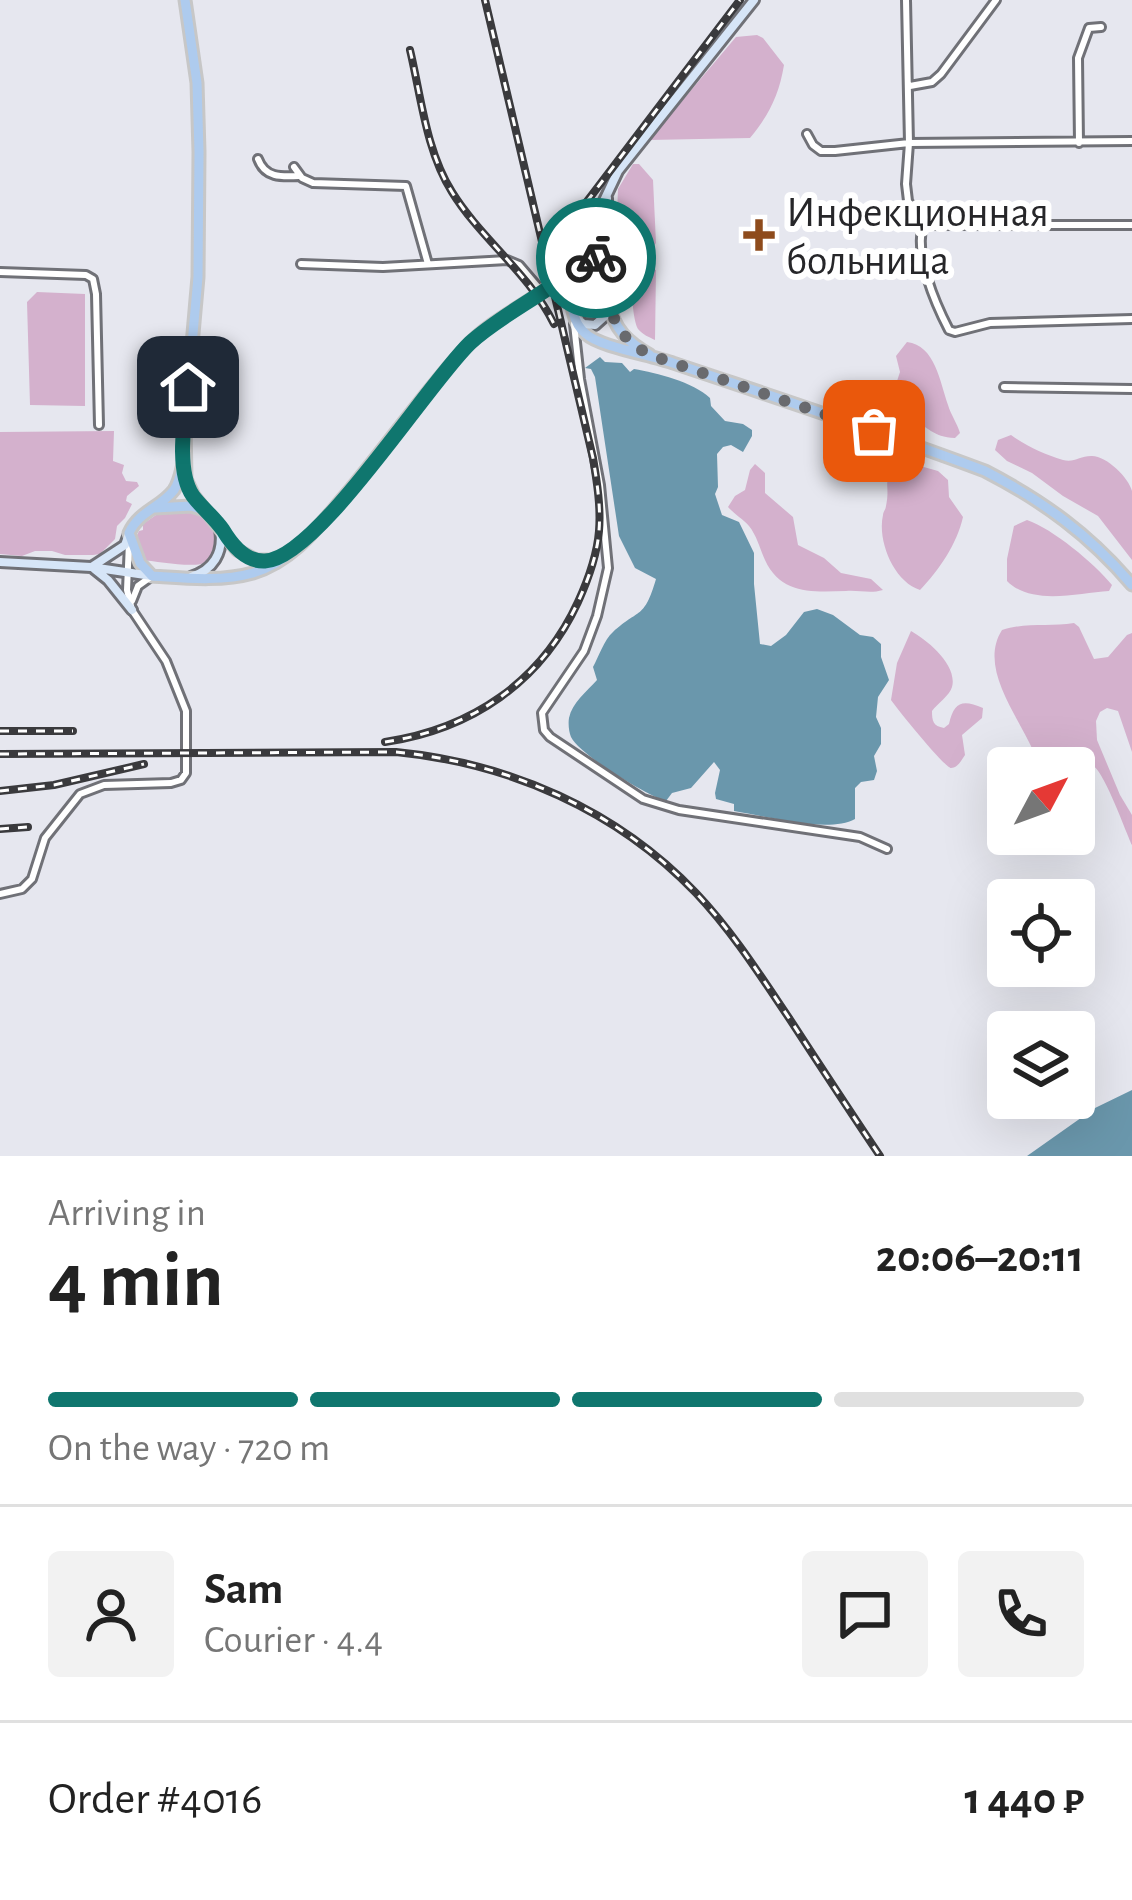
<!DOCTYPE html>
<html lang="en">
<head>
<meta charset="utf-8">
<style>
  :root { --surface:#fff; --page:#f2f2f2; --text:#222; --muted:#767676; --line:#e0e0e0; --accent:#0f766e }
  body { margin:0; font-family:"Alegreya Sans",sans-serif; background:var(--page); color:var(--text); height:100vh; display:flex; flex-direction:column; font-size:45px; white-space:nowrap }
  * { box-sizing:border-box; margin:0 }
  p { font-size:39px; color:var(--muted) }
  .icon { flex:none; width:66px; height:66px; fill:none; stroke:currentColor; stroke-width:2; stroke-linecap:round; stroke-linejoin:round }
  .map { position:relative; height:1156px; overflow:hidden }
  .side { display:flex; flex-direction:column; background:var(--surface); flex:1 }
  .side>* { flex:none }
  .needle { width:78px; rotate:49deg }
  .fabs { position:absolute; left:987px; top:747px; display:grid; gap:24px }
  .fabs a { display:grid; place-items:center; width:108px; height:108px; border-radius:12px; background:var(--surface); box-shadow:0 12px 48px #0002; font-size:60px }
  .pin { position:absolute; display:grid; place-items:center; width:102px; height:102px; color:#fff; margin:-51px; border-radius:24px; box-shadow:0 6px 18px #0006 }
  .courier { position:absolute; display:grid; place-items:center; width:120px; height:120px; margin:-60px; border:9px solid #0f766e; border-radius:50%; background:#fff; color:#222; box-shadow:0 3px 15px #0007 }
  .headline em { font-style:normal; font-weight:600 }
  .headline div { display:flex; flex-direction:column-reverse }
  .headline { display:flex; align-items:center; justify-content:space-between; height:204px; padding:0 48px }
  h1 { font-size:78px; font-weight:600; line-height:90px }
  .bar { display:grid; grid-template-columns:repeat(4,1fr); gap:18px 12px; align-content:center; height:144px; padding:0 48px }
  .bar i { height:15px; border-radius:9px; background:var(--line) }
  .bar .selected { background:var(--accent) }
  .bar p { grid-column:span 4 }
  .line { display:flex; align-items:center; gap:30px; padding:0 48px; border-top:3px solid var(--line) }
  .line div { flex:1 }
  .round { display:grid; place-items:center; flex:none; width:126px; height:126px; border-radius:12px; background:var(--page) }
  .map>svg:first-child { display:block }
</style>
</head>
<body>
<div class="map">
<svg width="1132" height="1156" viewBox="0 0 1132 1156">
  <rect width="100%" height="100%" fill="#e6e7ef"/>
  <path fill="#d4b1cd" d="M757 35 763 38 784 65C779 95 769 115 750 138L649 140 736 37Z
    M633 164H639L653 180 656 243 652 248H625L616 238 618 189Z
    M589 264 598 270 603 306 598 318 590 322 582 318 578 298 580 271Z
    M649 267 656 270 655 340C649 337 643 335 638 329 632 319 631 281 632 269Z
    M37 292 85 294V406L30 405 27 302Z
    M907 342C935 345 940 382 948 405 951 415 957 423 960 433L955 438C932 437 929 427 910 418 896 411 887 413 876 399L880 390 897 381 900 372 896 356Z
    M114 431 113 461 124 465 122 473 126 481 137 482 139 486 127 496 126 501 132 504 125 518 117 526 115 539 100 554 93 555H65L52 551H35L22 556 0 554V432Z
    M1011 435C1028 447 1044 454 1063 460 1074 463 1080 456 1091 456 1106 455 1129 478 1132 491 1132 506 1132 543 1132 560L1098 516 1063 496 1032 473 1007 461 995 450 998 440Z
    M899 460 938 471 948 480 949 497 963 517C957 544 939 570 920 590 894 582 877 541 883 515 883 512 886 509 886 506 891 483 880 482 899 460Z
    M755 464 765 473V493L793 517 798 545 824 558 841 573 871 579 883 590C870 594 860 590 846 591 813 592 781 595 765 560 760 549 757 536 749 526 743 519 734 514 728 507L735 496 745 490 750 470Z
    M186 512C193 513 199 514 205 518 222 528 223 560 201 564 185 567 157 561 140 560L135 539 139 531 143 530V526H140L156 515Z
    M1027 520C1053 529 1094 563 1112 585L1109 591C1078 593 1031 606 1007 581V559L1014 526Z
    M1074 623 1079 627 1094 659 1108 657 1127 635 1132 633V752L1118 711 1107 708 1100 712 1096 721 1097 740 1120 795 1132 815V845C1126 832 1104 771 1093 766 1088 763 1079 769 1074 769 1063 770 1048 768 1037 761 1025 723 976 671 1002 630 1026 622 1050 627 1074 623Z
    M911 631C927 640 958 665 952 687 950 695 937 704 932 711 932 721 933 726 944 728L949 724C954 702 962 699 983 708L982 718 962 735 965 755C962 759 958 768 951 768 945 768 897 709 891 700L897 663Z"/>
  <path fill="#6a97ac" d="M600 357 605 362 622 363 630 372 634 369C657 373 693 382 710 398L711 406 725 421 743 424 752 430V436L743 452 731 445 723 447 717 454 718 487 715 494 722 515 739 522 754 553V584L760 644 771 646 786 635 804 612 817 609 833 615 860 635 873 637 881 644V657L889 680 878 697 876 717 881 728V744L874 756 877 771 874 780 861 782 855 788V819C828 834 766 816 734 811V804L716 799 715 793 720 770 714 762 691 788 672 793 666 801C646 795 580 755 571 737 569 732 568 724 569 718 572 703 587 691 597 680L593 667C599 656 604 640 613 632 639 608 644 620 656 579L635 568 619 536 595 377 591 369 585 368Z
    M1132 1090V1156H1027L1095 1108Z"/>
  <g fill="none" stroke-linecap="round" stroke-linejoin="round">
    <defs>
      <path id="street" d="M906 0 909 143 906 184 908 201 923 225C914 254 935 303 949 330L955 332 990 323 1132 319
        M910 86 932 82 941 74 996 0
        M807 134 813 145 821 151H835L909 143 1132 141
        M1079 143 1078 58 1089 28 1101 27
        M258 159C265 178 281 177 299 176
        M294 167 302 178 313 183 406 186 428 264
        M923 225H1132
        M301 264 383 267 507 260 519 265 542 292
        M0 272 86 275 93 279 96 294 99 425
        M574 324 580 379 600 485 608 568 597 616 584 651 542 713 544 730 550 737 643 799 679 810 860 837 887 849
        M1004 387 1132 389
        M132 601 138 586 152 576
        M0 894 22 889 32 879 45 838 80 794 104 785 171 783 181 780 186 773V711L166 661 132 610 127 590 129 542"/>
      <path id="secondary" d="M607 198V273
        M575 262 618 171 754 0
        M578 320 584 324 595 325 606 315 609 305
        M0 562 91 567 152 576
        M93 566 125 545 129 534
        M93 568 108 580 132 610
        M191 577C213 570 224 553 220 529"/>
      <path id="primary" d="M185 0 197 83 199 152 198 277 185 424 186 479 194 496 237 550 256 560H273
        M650 355C628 342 613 329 609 302 607 287 609 276 602 262L589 257C574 261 571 268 571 283 571 301 571 322 586 334 600 347 652 355 673 363 777 398 882 432 985 471 1043 501 1090 535 1132 585
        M184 460C181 471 180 481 174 490 160 508 139 511 129 533L140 563 152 576C184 578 221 582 253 573 293 561 318 527 344 497 385 449 424 392 467 346 496 315 540 299 571 269
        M155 508 191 506 204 510"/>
    </defs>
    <use href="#street" stroke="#707177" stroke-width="12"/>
    <use href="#secondary" stroke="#707177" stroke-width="14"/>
    <use href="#primary" stroke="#c7c7c7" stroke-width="15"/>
    <use href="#street" stroke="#fff" stroke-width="6"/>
    <use href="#secondary" stroke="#d6e5f7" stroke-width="8"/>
    <use href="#primary" stroke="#aecbee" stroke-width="9"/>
    <defs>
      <path id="rail" d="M410 50C421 96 426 151 452 192 481 239 529 273 554 324
        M560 287 568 245 585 204 740 0
        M0 731H73
        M385 742C472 729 541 682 578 602 588 580 597 556 599 531 601 507 597 482 593 458L485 0
        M0 754 396 752C509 763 617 810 696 893 732 931 760 975 789 1018 819 1064 849 1110 880 1156
        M0 791 54 785 144 764
        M0 829 28 827"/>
    </defs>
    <use href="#rail" stroke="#3a3a3d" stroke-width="8"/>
    <use href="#rail" stroke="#fff" stroke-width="3" stroke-dasharray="9" stroke-linecap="butt"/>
  </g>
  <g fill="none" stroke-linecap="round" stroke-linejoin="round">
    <path stroke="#696a6e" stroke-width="12" stroke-dasharray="0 21.6" d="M596 258C627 285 587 320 650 355L874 431"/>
    <path stroke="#0f766e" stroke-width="15" d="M188 387C185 417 175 470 193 496 202 508 214 517 223 530 232 545 246 562 265 561 317 559 428 383 470 343 494 321 526 304 553 285 568 274 576 255 596 258"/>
  </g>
  <path fill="#8e4b1c" stroke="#fff" stroke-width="4.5" d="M753 217h12v12h12v12h-12v12h-12v-12h-12v-12h12z"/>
  <g text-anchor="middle" stroke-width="12" stroke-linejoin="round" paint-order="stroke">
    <g font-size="42" fill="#262629" stroke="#fff" text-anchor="start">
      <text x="786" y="226">Инфекционная<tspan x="786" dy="48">больница</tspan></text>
    </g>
  </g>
</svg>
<div class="fabs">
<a><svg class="needle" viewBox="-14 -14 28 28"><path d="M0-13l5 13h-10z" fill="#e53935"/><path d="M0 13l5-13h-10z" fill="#767676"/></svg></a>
<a><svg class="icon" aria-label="locate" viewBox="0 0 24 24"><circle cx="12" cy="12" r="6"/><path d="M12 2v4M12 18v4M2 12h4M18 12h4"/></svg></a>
<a><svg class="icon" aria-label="layers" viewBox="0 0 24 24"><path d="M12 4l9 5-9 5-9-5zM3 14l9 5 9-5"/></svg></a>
</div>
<div class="pin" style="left:874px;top:431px;background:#ea580c"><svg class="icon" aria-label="bag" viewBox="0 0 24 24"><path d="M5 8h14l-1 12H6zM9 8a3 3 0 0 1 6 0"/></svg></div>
<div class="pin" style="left:188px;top:387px;background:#1f2937"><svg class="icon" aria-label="home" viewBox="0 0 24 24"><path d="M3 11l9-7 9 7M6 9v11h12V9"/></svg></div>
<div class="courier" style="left:596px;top:258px"><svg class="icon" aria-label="bike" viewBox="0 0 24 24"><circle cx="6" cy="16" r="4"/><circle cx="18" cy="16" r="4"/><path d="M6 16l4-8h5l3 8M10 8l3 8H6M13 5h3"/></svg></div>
</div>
<section class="side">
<div class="headline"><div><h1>4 min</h1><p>Arriving in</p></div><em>20:06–20:11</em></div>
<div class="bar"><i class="selected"></i><i class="selected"></i><i class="selected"></i><i></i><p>On the way · 720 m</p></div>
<div class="line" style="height:216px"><a class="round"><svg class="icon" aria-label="person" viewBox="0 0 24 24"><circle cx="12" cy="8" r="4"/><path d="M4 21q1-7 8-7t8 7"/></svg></a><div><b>Sam</b><p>Courier · 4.4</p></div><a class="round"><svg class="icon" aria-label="chat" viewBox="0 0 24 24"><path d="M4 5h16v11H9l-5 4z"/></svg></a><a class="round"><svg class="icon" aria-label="phone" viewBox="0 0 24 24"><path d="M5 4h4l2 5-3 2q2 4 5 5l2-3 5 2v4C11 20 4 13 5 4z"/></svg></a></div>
<div class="line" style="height:156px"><div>Order #4016</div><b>1 440 ₽</b></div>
</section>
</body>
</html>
